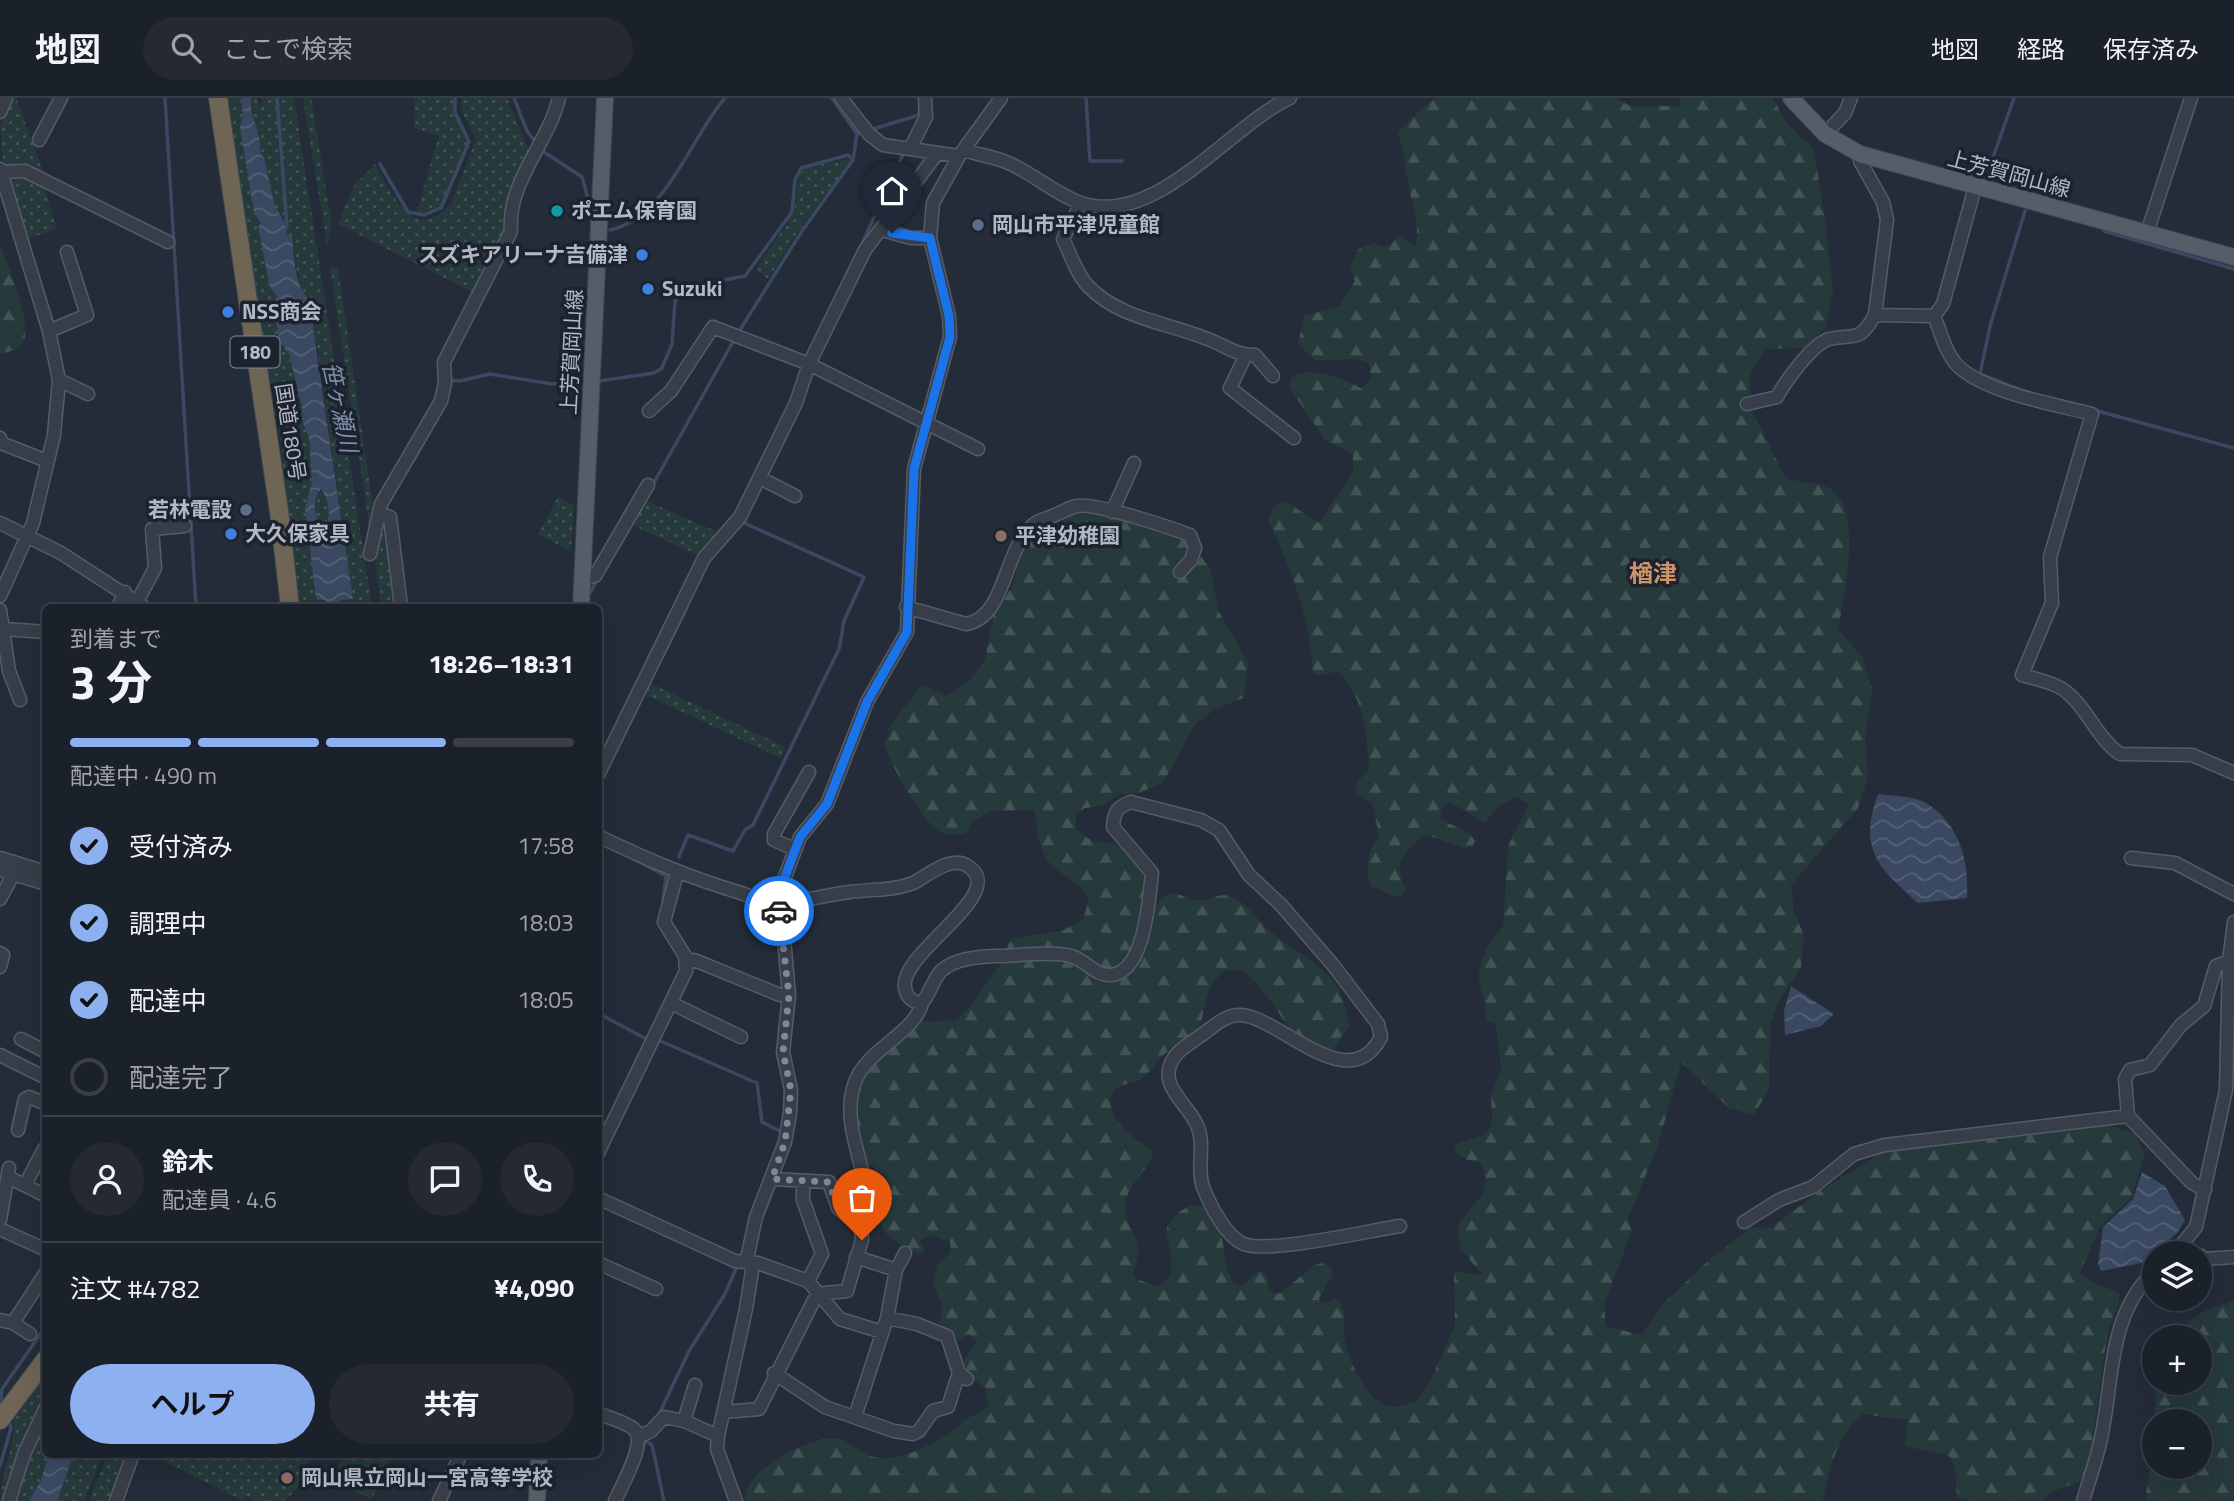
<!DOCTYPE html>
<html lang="ja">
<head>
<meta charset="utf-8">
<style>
  :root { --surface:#1b212b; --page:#242933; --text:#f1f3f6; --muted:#a0a3a9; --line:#393e47; --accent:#8db1f0 }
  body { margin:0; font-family:"Titillium Web","Noto Sans JP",sans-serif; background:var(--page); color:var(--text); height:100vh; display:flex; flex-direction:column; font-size:26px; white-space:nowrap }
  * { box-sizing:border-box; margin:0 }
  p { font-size:23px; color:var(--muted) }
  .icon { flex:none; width:38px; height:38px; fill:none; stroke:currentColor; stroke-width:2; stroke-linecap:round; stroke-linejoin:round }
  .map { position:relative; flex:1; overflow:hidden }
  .drawer { position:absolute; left:42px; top:506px; width:560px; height:854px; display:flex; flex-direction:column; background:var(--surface); border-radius:10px; box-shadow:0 7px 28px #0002,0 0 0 2px var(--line) }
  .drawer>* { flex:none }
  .tools { position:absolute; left:2142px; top:1143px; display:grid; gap:14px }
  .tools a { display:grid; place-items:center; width:70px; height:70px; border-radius:50%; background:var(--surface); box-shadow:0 7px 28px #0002,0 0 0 2px var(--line); font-size:35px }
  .pin { position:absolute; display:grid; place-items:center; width:60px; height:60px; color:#fff; margin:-72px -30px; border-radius:50% 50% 50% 0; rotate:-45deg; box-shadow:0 0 7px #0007 }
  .pin .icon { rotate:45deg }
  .courier { position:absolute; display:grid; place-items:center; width:70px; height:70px; margin:-35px; border:5px solid #1a73e8; border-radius:50%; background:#fff; color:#222; box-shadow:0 2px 9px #0007 }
  .summary em { font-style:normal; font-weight:700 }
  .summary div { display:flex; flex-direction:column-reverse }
  .summary { display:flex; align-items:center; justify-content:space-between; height:119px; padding:0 28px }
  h1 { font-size:46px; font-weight:700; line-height:52px }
  .bar { display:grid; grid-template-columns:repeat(4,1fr); gap:10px 7px; align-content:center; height:84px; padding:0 28px }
  .bar i { height:9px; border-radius:5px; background:var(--line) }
  .bar .on { background:var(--accent) }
  .bar p { grid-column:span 4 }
  .line { display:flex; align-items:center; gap:18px; padding:0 28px; border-top:2px solid var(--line) }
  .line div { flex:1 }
  .round { display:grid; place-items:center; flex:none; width:74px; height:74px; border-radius:37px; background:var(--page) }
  ol { padding:0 28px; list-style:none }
  li { display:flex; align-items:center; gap:21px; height:77px }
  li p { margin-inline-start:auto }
  li .icon { padding:7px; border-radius:50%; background:var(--accent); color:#111; stroke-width:4 }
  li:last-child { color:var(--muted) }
  li i { width:38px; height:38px; border:4px solid var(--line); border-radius:50% }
  .action { display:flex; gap:14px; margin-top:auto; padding:14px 28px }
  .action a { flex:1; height:80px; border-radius:42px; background:var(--accent); color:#111; font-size:28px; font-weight:700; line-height:80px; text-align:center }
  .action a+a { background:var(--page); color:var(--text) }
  header { display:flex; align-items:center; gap:42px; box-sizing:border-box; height:98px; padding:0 35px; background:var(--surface); border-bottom:2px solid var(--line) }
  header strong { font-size:33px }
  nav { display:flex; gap:38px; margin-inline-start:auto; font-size:24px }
  .search { width:490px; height:63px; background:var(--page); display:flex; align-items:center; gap:18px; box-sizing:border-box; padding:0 24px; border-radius:38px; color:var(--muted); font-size:26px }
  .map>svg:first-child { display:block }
</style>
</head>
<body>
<header>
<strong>地図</strong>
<div class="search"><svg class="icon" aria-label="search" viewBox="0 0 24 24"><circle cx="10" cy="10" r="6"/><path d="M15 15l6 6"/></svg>ここで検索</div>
<nav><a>地図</a><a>経路</a><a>保存済み</a></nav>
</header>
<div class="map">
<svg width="2234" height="1403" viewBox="0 0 2234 1403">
  <defs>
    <pattern id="grass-dots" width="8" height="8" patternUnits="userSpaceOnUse" patternTransform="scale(1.75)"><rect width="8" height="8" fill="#26393b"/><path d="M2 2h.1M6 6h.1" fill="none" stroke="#435456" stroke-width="1.8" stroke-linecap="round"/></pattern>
    <pattern id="forest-firs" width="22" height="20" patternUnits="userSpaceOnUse" patternTransform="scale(1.75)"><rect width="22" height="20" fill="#26393b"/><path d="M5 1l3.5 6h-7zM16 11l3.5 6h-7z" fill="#435456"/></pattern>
    <pattern id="water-waves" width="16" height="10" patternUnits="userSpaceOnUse" patternTransform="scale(1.75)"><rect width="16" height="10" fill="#3a4961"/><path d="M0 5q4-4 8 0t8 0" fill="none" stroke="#546176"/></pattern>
  </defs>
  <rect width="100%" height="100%" fill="#242c39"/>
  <path fill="url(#grass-dots)" d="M11 0H16L46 81 3 66 0 27Z
    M225 0H241L243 16 240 30 256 118 261 125 258 129 270 190 277 199 274 203 280 244 289 256 302 308V322L309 340 312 384 305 410 316 500 325 503V509H299L281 348Z
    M251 0H257L260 10 262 0H294L372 509H339L340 502 353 501 318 254 296 170 292 139 286 137V129L275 108 264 60 260 55C263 36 248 18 251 0Z
    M303 0H311L332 128 327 146Z
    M415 0H453V13L467 43C466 56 448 102 438 109 432 113 423 115 416 115L439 38 414 30Z
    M462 0H507L530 55 509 125 476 196 338 126 353 89 375 66C392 96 414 149 452 104L476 41 461 12Z
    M849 61 851 63 799 132 768 181 756 171 794 115 799 76 809 68Z
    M21 76 44 87 57 131 25 141 6 80Z
    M330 169 338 171 374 415 372 446Z
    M324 391C326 404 334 421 323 431 315 418 309 401 324 391Z
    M558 399 574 408 571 454 538 436Z
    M647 403 720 435 699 458 632 427Z
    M384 420 395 509H381L375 461Z
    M650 585 785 649 780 660 644 596Z
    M45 1268V1294L28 1329 29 1336 5 1403H0C0 1373 19 1344 12 1315Z
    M45 1320 46 1356H49L41 1382 29 1403H15Z
    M74 1356H103L84 1403H57Z
    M108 1356H128L110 1403H89Z
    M150 1356H313L296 1391 285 1403H256L245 1398 243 1403Z
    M344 1356H393L372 1401 332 1382Z"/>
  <path fill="url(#forest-firs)" d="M1434 0H1613L1631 8H1679L1681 0H1773L1785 23 1814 51 1825 122 1833 193 1825 230 1805 250 1765 251 1750 277 1751 310 1786 381C1798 384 1818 384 1829 390 1864 409 1844 500 1838 532L1862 558 1872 591 1865 639 1868 679 1858 710 1791 787 1794 815 1804 837 1801 869 1779 902 1770 927 1769 992 1753 1017 1729 1010 1681 964 1658 1047 1628 1121 1632 1132 1604 1207 1606 1228 1641 1237 1663 1206 1705 1166 1750 1130 1772 1129 1822 1092 1894 1047 2082 1031 2103 1026 2135 1035 2145 1057 2131 1100 2100 1129 2080 1174 2092 1184 2119 1195C2120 1212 2111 1221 2108 1236 2098 1285 2097 1334 2084 1382L2053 1393 2042 1403H1970L1957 1399 1955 1369 1949 1358 1905 1348 1907 1322 1861 1316C1836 1344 1830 1366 1823 1403H745C740 1375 810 1338 835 1340 856 1343 859 1362 889 1360 908 1358 934 1346 949 1336 956 1331 962 1323 970 1319 978 1315 982 1315 988 1308L986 1290 970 1279 963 1265 977 1243 968 1236 960 1243 939 1225C945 1206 940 1203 933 1187L937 1168 951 1154 950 1144C940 1141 928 1133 920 1143L924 1151 923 1157C872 1137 878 1125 883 1077L864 1062 862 1034 855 1023 861 982 882 955 917 924 956 922 969 910 1002 864C1025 861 1049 857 1071 864 1086 868 1097 888 1113 883 1158 869 1145 806 1166 797 1177 792 1185 801 1196 802 1210 805 1217 793 1232 799 1251 807 1256 822 1271 834 1311 868 1341 868 1349 928L1333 951C1320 952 1307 948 1298 940 1279 925 1246 841 1214 884 1204 897 1204 920 1198 935 1188 943 1175 947 1166 955 1156 963 1151 975 1139 982 1131 986 1121 985 1115 992 1098 1012 1134 1043 1150 1050L1153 1055C1147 1075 1127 1086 1125 1107 1123 1125 1139 1137 1138 1154 1138 1160 1135 1168 1133 1175L1137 1181 1158 1189C1185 1174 1163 1143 1167 1130 1170 1118 1193 1100 1205 1110 1230 1133 1219 1162 1234 1185L1243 1187 1259 1173 1266 1176 1269 1190 1274 1196 1281 1195 1314 1167 1324 1165 1332 1170V1178L1319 1200 1320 1204 1325 1206 1332 1201H1339C1348 1215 1342 1229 1345 1244 1350 1266 1368 1306 1393 1309 1399 1309 1409 1305 1415 1304L1432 1279 1455 1227 1454 1173 1483 1177 1460 1150 1458 1127C1473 1105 1497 1092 1480 1065L1465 1061 1454 1052 1457 1046 1485 1036 1492 1026 1491 998 1501 970 1496 926 1486 923C1487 904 1479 892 1479 879 1480 860 1490 841 1503 830L1508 748 1529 706 1516 699 1498 708 1485 725 1450 704 1442 711 1440 721 1469 735 1475 743 1472 749 1463 750 1427 737C1404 749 1392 768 1406 791L1402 798 1395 799 1370 787C1365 767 1367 755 1379 738L1373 707 1356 696 1355 688 1369 670C1367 635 1364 598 1337 573L1320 578 1313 575C1310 519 1292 473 1268 422L1274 409 1285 403 1319 425 1353 373V356L1325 342 1289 289 1292 279C1312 267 1342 281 1361 290L1371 281 1369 265C1356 258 1331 263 1315 262L1298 246 1304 218 1340 208 1355 183 1350 169 1357 152 1374 145 1385 149 1399 139 1416 147C1419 124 1414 116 1410 94 1405 73 1405 54 1397 34Z
    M0 145C8 169 28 213 25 238 24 251 11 254 0 255Z
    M1080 413 1103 416 1188 441 1211 472 1218 512 1248 565 1244 600 1215 611 1195 627 1163 685 1133 697 1119 696 1102 708 1085 710 1076 716V732C1082 736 1089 742 1095 743 1114 746 1128 746 1140 766 1152 787 1138 866 1112 872 1099 876 1094 864 1084 860 1067 854 1033 855 1014 854L1007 849 1012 840 1061 833 1083 822 1089 801C1078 782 1068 782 1053 768 1038 755 1037 730 1034 712L992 713 971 724 968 734C959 737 950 739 941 734 921 724 892 668 884 647L889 635 888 630 922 587 947 598 970 582 985 562 994 514 1011 491 1026 445 1040 429 1058 426Z
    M2234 1203V1403H2145L2154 1342V1368H2200V1323H2155L2156 1285 2200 1284V1239H2168L2204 1213Z"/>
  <path fill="url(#water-waves)" fill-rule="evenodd" d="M241 0H251C248 18 263 36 260 55L264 60 275 108 287 129 286 137 292 138C294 159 294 186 309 202L353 501 340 502 339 509H325V502L316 501 305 410 312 384 309 340 302 322V308L289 256 280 244 273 207 277 198 270 190 258 129 261 125 254 115 240 30 243 16ZM321 391C328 399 333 422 323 430 315 418 310 404 321 391Z
    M1878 696C1892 698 1915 698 1926 705 1960 726 1969 763 1967 800L1918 805C1878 769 1858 752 1878 696Z
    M1791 888 1834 916 1821 928 1785 937 1784 913Z
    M2142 1074 2165 1088 2185 1122 2177 1135 2142 1165 2101 1173 2098 1166 2103 1129 2133 1101Z
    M49 1356H74L57 1403H29L41 1382Z"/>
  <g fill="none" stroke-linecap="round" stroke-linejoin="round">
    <path stroke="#3a4961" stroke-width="3.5" d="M165 0 196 509
      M277 0 287 129
      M514 0 527 33 537 46
      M1086 0 1090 63H1122
      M857 36 919 17 920 8
      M541 52 582 79 588 101
      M380 66 408 114 424 117 441 110 469 44 455 14V0
      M1986 79 2014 0
      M2025 113 1990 228 1980 276 2026 294
      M610 132C667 119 690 40 725 0
      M2104 133 2234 171
      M860 150 905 52
      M738 235 802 133 853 62 857 36 832 0
      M450 282 460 283 490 276 552 286 580 284
      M599 283 654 275 662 270 672 246 675 204 683 190 745 178 792 114 795 82 801 70 848 57 852 61
      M2094 312 2234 350
      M412 365 429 335
      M652 388 734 242
      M590 495 597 482
      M663 558 687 509
      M630 759 666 778 663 803
      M679 759 688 737 733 753 745 732 753 727 839 551 844 523 864 479 742 424
      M598 915 648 942
      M658 942 757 985 762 1024 784 1035
      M598 1067 604 1057
      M1 1304 2 1291 46 1228
      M660 1314 689 1253 725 1196 737 1168
      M645 1342 652 1347 664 1403
      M641 1357 645 1342
      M0 1368 11 1330 8 1320"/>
    <defs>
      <path id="minor" d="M841 0 869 36 883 47 959 58
        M0 14 6 0
        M1825 36 1845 15 1851 0
        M39 42 61 0
        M911 49 926 19 925 0
        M964 52C978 57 992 58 1006 64 1032 74 1054 96 1081 105 1156 130 1229 28 1290 0
        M1860 56V63L1883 104 1887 122 1875 217 1934 218C1941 234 1945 255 1958 268 1986 295 2054 306 2092 316L2050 459 2052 505 2022 577C2035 581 2053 584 2064 592 2087 609 2096 639 2120 656L2192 657 2234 675
        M0 71 49 233 59 282 54 337 33 425 0 498
        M1 74 25 73 168 144
        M1081 105 1063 141C1070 155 1077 177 1088 188 1119 221 1170 225 1210 242 1226 248 1237 258 1255 257L1273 278
        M882 132 911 140H930
        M2147 135 2191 0
        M1934 218 1943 206 1975 89
        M49 233 87 217 67 154
        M1243 258V263L1230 290 1294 340
        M59 282 88 296
        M1747 306 1777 299C1785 284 1812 246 1829 241 1856 235 1858 246 1875 217
        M649 313 671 293 713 229 809 266 978 351
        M0 340 1 345 47 363
        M760 380 795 398
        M1112 414 1134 365
        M381 416 390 419 401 509
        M0 425 61 455 144 509
        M370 456 381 406 441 303 445 285 444 264 511 133C507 84 548 46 559 0
        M582 480 595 478 648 387
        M137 504 155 470 152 431 185 428
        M118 509 125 494
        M906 509 966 526C1008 519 1003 446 1037 424 1043 421 1051 419 1057 416 1063 414 1070 409 1077 408 1095 404 1171 430 1190 437L1195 450 1191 462 1180 474
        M0 512 9 573 20 602
        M4 531 46 534
        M598 677 704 460 740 419 796 305 809 266 865 152 936 57
        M598 738C648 762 688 779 741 795 751 798 766 806 777 805 801 804 826 797 850 794 871 791 893 793 913 785 927 778 950 758 966 767 1014 794 898 854 905 890 907 900 912 904 922 905 930 896 933 881 941 873 955 860 979 859 997 858 1020 858 1043 853 1067 857 1083 859 1093 877 1110 877 1145 876 1149 800 1152 775L1113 729C1114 714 1117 709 1131 704L1201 722 1219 732 1249 777 1281 807 1333 867 1378 926 1381 939C1349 1001 1281 920 1241 917 1225 916 1212 930 1200 938 1192 944 1181 950 1175 958 1155 986 1186 1003 1197 1027 1206 1047 1196 1069 1203 1089 1210 1107 1227 1142 1247 1147 1275 1154 1368 1133 1400 1128
        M794 751 774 742V736L809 674
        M0 760 46 774
        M2131 760 2175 765 2234 796
        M0 772 46 786
        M0 801 13 777
        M0 855 3 857 0 869
        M687 865 694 862 780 897H789
        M671 905 741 939
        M21 941 46 954
        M0 957 46 980
        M2128 1018 2125 981 2130 972 2150 967 2181 927 2204 908 2216 868 2229 863
        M18 1032 25 1001 29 999 46 1006
        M598 1055 686 873 685 858 664 824 677 775
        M8 1079 46 1098
        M803 1084V1102L822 1156 808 1183
        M25 1087 44 1051
        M598 1100 735 1163 758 1165 808 1183 840 1221 882 1234
        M0 1122 9 1070
        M1744 1124 1779 1102 1813 1089 1854 1056 1885 1047 2128 1018 2192 1085 2205 1092
        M861 1129C881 1085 838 1038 854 987 864 952 915 936 922 905
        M0 1131 46 1152
        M2175 1155 2196 1129 2226 992 2229 863 2234 824
        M2200 1157 2204 1161 2234 1159
        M856 1159 896 1172
        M598 1165 656 1191
        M887 1220 917 1226 947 1238 959 1275 967 1281
        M0 1222 13 1225 30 1236
        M13 1225 46 1174
        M774 1275 825 1309 894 1333 913 1336 919 1333 933 1313 948 1309 959 1275
        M724 1314 759 1311 814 1202 825 1195 847 1193 862 1142 861 1129 838 1110 829 1084 772 1081
        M598 1315C609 1320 626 1324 634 1331 648 1344 621 1388 615 1403
        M855 1319 887 1220 896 1172 905 1155
        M684 1323 695 1287
        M638 1339 651 1333 664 1319 684 1323 718 1338
        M9 1403 24 1356 46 1309
        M116 1403 133 1356
        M439 1403 461 1356
        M736 1403 717 1351 718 1338 746 1211 752 1173 748 1156 756 1119 785 1044 790 1015 791 992 783 954 789 897 782 818 775 805 800 739 827 706 867 604 907 534 914 371 950 239 949 218 930 140 933 105 959 58 1001 0
        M2083 1403C2089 1382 2097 1361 2101 1340 2114 1281 2107 1219 2154 1173"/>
      <path id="major" d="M1791 0 1825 36 1860 56 2234 159
        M581 509 605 0
        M537 1403 539 1356"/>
      <path id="highway" d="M218 0 279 413 290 509
        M0 1322 46 1261"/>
    </defs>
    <use href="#minor" stroke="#555c67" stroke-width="15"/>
    <use href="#major" stroke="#404752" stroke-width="18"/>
    <use href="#highway" stroke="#424954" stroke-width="20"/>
    <use href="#minor" stroke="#373e49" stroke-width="12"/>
    <use href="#major" stroke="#555d69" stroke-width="16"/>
    <use href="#highway" stroke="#6f6555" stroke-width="18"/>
  </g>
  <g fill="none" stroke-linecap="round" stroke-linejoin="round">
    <path stroke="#808894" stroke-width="7" stroke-dasharray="0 12.6" d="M779 813 789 897 783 954 791 992 785 1044 772 1081 829 1084 838 1110 861 1129 862 1142"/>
    <path stroke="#1a73e8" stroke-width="9" d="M779 813 775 805 800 739 827 706 867 604 907 534 914 371 950 239 949 218 930 140 892 135"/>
  </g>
  <circle fill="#0f9aa8" stroke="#1c232e" stroke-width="2.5" cx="557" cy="113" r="7"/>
  <g fill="#5c6f8a" stroke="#1c232e" stroke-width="2.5">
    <circle cx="978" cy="127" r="7"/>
    <circle cx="246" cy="412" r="7"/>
  </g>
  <g fill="#3f7fe0" stroke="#1c232e" stroke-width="2.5">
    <circle cx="642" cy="157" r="7"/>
    <circle cx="648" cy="191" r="7"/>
    <circle cx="228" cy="214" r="7"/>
    <circle cx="231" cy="436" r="7"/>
  </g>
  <g fill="#8d6e63" stroke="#1c232e" stroke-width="2.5">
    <circle cx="1001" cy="438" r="7"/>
    <circle cx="287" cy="1380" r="7"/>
  </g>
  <g text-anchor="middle" stroke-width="7" stroke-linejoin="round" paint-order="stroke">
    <rect fill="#1c232e" stroke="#858c98" stroke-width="2" x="230.5" y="238.5" width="49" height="31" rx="5"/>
    <g font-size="19" font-weight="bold" fill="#b2b9c5">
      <text x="255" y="261">180</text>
    </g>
    <g font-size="21" fill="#b2b9c5" stroke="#1c232e">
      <text transform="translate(2009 76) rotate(15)" y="7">上芳賀岡山線</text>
      <text transform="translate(572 254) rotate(-87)" y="7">上芳賀岡山線</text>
      <text transform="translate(290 334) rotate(81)" y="7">国道180号</text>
    </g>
    <g font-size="21" font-weight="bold" fill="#b2b9c5" stroke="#1c232e" text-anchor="start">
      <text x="571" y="120">ポエム保育園</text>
      <text x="992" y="134">岡山市平津児童館</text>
      <text x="628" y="164" text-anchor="end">スズキアリーナ吉備津</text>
      <text x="662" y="198">Suzuki</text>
      <text x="242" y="221">NSS商会</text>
      <text x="232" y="419" text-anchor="end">若林電設</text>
      <text x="245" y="443">大久保家具</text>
      <text x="1015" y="445">平津幼稚園</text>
      <text x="301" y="1387">岡山県立岡山一宮高等学校</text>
    </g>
    <g font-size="23" font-style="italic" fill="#7c8fab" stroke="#1c232e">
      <text transform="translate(340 309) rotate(78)" y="8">笹ヶ瀬川</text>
    </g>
    <g font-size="24" font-weight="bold" fill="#cc9467" stroke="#1c232e">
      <text x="1653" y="484">楢津</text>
    </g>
  </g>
</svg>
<div class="tools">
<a><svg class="icon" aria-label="layers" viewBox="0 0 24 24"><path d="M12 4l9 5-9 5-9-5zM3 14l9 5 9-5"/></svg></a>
<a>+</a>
<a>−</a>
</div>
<div class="pin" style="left:862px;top:1142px;background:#ea580c"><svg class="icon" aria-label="bag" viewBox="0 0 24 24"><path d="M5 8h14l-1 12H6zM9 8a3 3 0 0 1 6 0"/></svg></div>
<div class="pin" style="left:892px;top:135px;background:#1f2937"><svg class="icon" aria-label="home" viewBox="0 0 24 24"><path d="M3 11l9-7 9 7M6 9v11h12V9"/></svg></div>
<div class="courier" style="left:779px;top:813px"><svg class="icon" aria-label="car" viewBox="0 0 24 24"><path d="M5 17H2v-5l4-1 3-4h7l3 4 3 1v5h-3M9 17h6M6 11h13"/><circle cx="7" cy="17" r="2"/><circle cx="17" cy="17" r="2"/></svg></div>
<section class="drawer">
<div class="summary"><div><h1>3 分</h1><p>到着まで</p></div><em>18:26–18:31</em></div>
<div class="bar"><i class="on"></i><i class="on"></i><i class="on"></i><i></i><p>配達中 · 490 m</p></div>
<ol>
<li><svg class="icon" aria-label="check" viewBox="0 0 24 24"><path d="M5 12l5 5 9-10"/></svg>受付済み<p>17:58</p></li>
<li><svg class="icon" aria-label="check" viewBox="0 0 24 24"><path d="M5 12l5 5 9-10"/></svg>調理中<p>18:03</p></li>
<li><svg class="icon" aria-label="check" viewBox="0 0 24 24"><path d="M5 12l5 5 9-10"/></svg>配達中<p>18:05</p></li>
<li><i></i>配達完了</li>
</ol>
<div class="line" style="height:126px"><a class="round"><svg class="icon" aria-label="person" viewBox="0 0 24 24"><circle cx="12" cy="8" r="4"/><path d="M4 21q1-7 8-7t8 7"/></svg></a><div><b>鈴木</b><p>配達員 · 4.6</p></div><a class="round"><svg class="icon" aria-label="chat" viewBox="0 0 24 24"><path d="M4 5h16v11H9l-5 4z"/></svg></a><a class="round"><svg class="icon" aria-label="phone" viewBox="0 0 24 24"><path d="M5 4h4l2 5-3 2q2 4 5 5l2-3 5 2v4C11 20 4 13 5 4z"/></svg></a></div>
<div class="line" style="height:91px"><div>注文 #4782</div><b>¥4,090</b></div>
<div class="action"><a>ヘルプ</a><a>共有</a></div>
</section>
</div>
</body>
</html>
